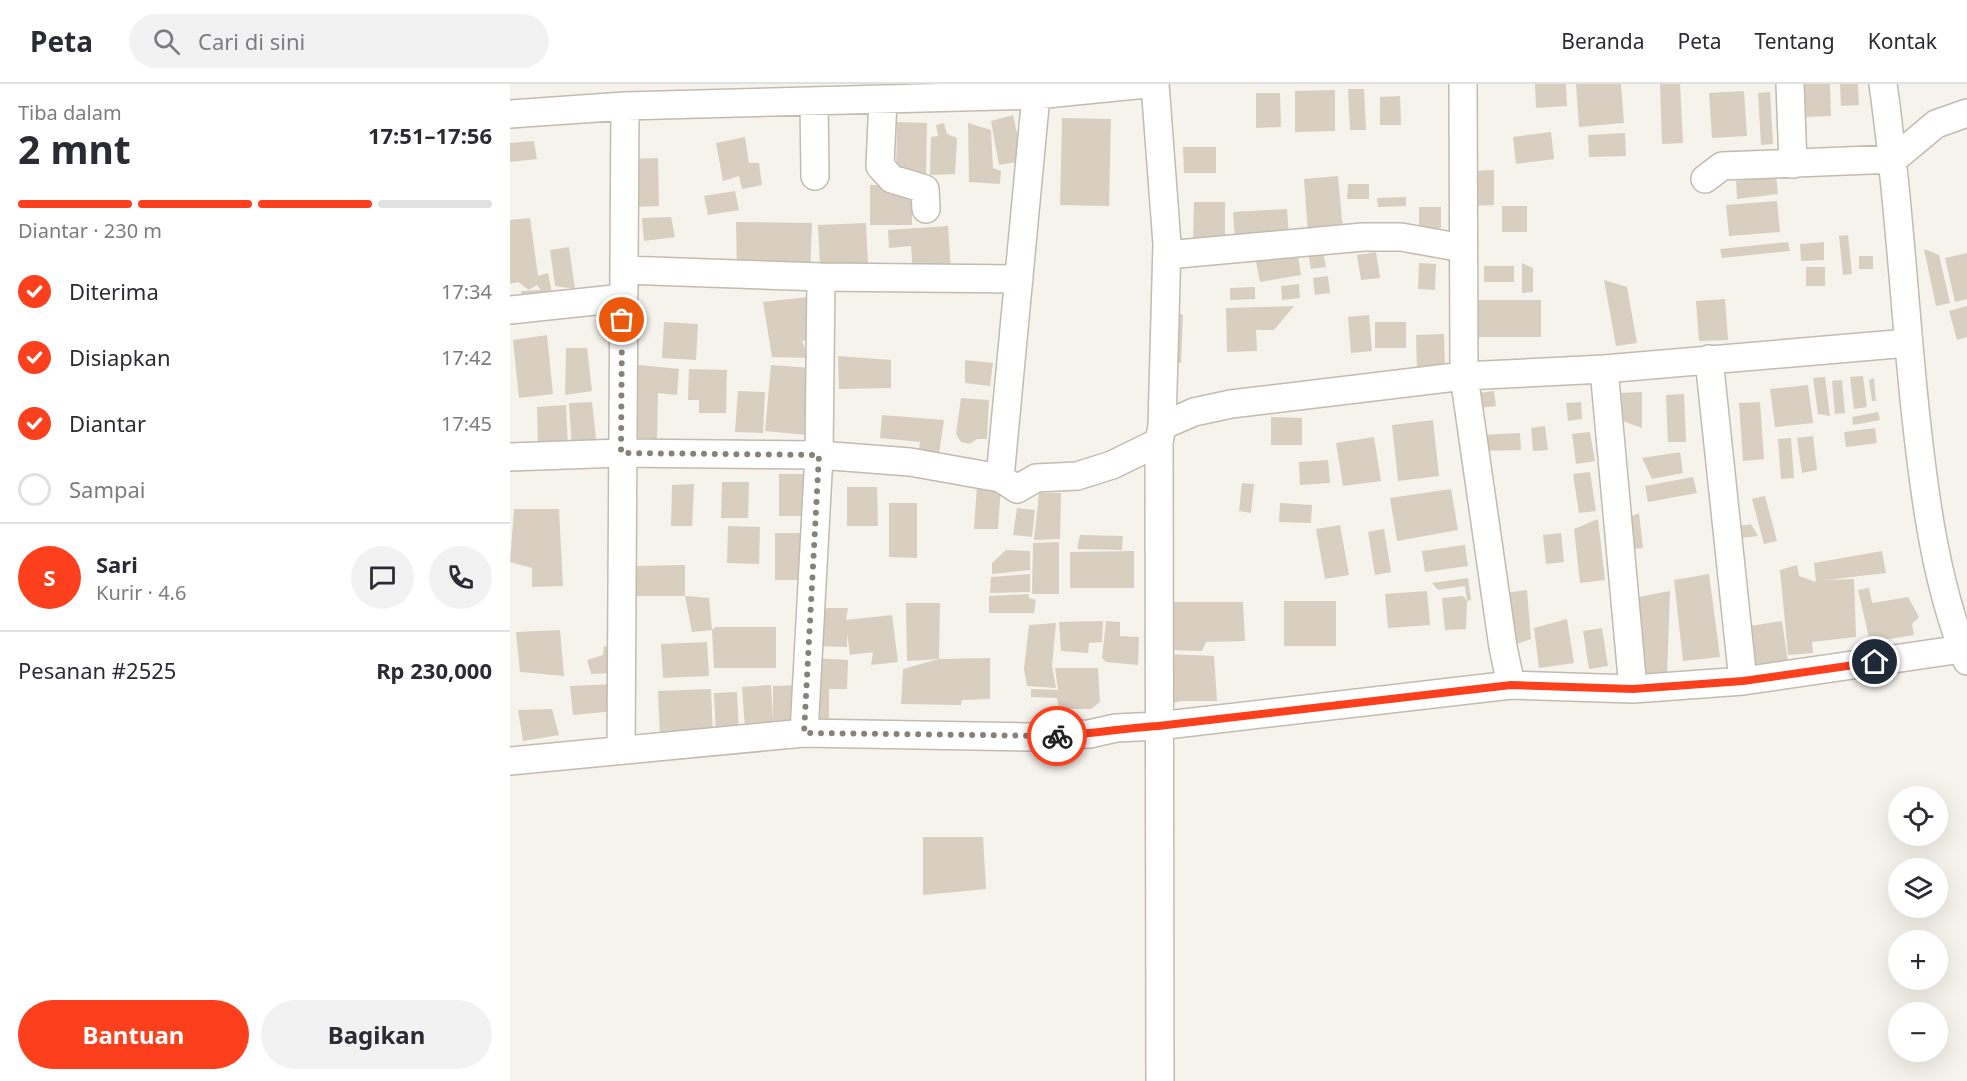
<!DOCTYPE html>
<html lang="id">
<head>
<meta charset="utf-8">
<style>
  :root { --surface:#fff; --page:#f2f2f3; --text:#2b2b33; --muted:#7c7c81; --line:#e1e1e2; --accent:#fc3f1d }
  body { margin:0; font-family:"Noto Sans",sans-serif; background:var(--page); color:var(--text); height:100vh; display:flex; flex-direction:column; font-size:22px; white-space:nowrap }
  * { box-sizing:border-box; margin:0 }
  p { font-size:20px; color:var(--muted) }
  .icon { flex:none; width:33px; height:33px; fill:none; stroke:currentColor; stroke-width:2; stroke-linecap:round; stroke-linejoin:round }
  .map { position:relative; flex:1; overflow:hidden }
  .sheet { display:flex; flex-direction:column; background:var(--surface); width:510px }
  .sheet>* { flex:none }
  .tools { position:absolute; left:1378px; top:702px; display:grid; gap:12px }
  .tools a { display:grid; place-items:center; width:60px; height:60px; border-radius:50%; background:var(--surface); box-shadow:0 6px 24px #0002; font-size:30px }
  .pin { position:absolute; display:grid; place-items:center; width:51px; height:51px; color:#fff; margin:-26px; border:3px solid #fff; border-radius:50%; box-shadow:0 2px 6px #0007 }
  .courier { position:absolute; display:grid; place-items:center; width:60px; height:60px; margin:-30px; border:4px solid #fc3f1d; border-radius:50%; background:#fff; color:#222; box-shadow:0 2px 8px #0007 }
  .head em { font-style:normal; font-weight:700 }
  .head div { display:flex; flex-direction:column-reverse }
  .head { display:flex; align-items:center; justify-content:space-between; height:102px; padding:0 18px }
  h1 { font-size:39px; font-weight:700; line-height:45px }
  .bar { display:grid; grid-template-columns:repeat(4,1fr); gap:9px 6px; align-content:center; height:72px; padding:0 18px }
  .bar i { height:8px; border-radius:4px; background:var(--line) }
  .bar .current { background:var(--accent) }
  .bar p { grid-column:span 4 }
  .line { display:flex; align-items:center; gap:15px; padding:0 18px; border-top:2px solid var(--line) }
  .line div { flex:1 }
  .round { display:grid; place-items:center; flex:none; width:63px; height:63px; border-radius:32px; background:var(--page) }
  ol { padding:0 18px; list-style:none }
  li { display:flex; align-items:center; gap:18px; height:66px }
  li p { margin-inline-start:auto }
  li .icon { padding:6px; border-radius:50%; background:var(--accent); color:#fff; stroke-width:4 }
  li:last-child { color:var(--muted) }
  li i { width:33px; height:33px; border:3px solid var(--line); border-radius:50% }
  .action { display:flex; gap:12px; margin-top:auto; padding:12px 18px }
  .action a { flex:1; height:69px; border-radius:36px; background:var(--accent); color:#fff; font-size:24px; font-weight:700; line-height:69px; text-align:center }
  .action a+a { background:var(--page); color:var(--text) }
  header { display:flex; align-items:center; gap:36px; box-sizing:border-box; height:84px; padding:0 30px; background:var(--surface); border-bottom:2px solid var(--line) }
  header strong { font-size:28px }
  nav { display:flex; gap:33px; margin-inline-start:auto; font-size:21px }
  .search { width:420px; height:54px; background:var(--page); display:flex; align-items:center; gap:15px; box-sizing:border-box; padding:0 21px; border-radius:33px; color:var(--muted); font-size:22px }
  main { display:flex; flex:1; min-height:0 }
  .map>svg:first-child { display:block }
</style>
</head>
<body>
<header>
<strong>Peta</strong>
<div class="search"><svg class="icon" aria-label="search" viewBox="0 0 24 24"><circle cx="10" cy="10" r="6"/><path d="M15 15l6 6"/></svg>Cari di sini</div>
<nav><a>Beranda</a><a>Peta</a><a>Tentang</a><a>Kontak</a></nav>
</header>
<main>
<section class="sheet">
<div class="head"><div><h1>2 mnt</h1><p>Tiba dalam</p></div><em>17:51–17:56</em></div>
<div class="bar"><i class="current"></i><i class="current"></i><i class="current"></i><i></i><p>Diantar · 230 m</p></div>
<ol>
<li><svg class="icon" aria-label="check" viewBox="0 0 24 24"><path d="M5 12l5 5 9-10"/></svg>Diterima<p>17:34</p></li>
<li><svg class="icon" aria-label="check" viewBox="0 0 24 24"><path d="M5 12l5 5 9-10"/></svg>Disiapkan<p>17:42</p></li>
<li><svg class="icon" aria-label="check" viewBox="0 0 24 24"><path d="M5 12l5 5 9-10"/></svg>Diantar<p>17:45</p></li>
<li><i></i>Sampai</li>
</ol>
<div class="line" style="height:108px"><b class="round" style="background:var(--accent);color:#fff">S</b><div><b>Sari</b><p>Kurir · 4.6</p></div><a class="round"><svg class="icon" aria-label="chat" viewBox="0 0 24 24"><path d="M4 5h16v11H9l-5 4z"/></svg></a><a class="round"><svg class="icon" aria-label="phone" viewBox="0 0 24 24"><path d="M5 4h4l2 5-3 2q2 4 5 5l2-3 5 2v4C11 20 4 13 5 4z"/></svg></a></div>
<div class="line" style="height:78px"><div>Pesanan #2525</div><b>Rp 230,000</b></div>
<div class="action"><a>Bantuan</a><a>Bagikan</a></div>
</section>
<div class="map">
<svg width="1457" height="997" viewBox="0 0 1457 997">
  <rect width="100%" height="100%" fill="#f6f3ec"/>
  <path fill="#d8cfc1" d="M1025 0H1056L1057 22 1026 24Z
    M1066 0H1111L1114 39 1069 43Z
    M1150 0H1170L1173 59 1152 60Z
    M1292 0H1320L1321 32 1293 33Z
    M1330 0H1348L1349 21 1331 22Z
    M838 5H854L856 46H840Z
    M825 6V47L785 48V7Z
    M1234 7 1237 52 1202 54 1199 9Z
    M1260 8 1263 60 1251 61 1248 9Z
    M746 9H770L771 43 746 44Z
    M890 12 891 41H870V13Z
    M503 31 513 77 489 81 481 37Z
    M552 34 601 35 599 122 550 121Z
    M387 38 417 39 416 93 386 92Z
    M434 39 437 50 447 54 445 90 420 91 421 53 428 52 426 41Z
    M458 39 481 46 483 84 491 87 490 100 459 98Z
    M1041 48 1044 75 1006 80 1003 53Z
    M1115 49 1116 72 1079 73 1078 51Z
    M235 53 239 79H249L252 101 232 105 229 92 213 97 206 59Z
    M24 57 27 75 0 78V59Z
    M673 63H706V89H674Z
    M148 74 149 122 120 123V75Z
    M984 86V121L960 122V87Z
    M828 92 833 147 798 150 794 95Z
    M1266 92 1268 110 1227 115 1226 97Z
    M838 100H859V115H837Z
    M360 101H402V141H360Z
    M225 107 229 126 198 131 194 112Z
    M896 113V122L868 123 867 114Z
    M1267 117 1270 148 1219 152 1216 121Z
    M684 118H715V155H683Z
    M992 122H1017V148H992Z
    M909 123H931V144L909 145Z
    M777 125 779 153 725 156 723 128Z
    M161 133 165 153 134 157 132 134Z
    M20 134 28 192 38 189 43 214 14 221 11 207 31 206 27 201 19 206 8 198 0 200V136Z
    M226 138 302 139 300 193 227 185Z
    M356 139 358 179 310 181 308 141Z
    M438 142 441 187 403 190 401 162 379 164 378 146Z
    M1338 151 1342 190 1333 191 1329 152Z
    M1278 158 1280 167 1212 174 1210 165Z
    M1314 158V176L1291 177 1290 160Z
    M59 163 65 205 45 202 40 166Z
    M787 165 791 191 750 198 745 173Z
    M1414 165 1429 171 1440 219 1426 222Z
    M813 167 816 183 801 185 798 169Z
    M866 168 870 194 851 196 847 171Z
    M1457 169V215L1445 218 1435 174Z
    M1349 172H1363V185H1349Z
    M909 179 926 180 925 206 908 205Z
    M1012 179 1023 184V208L1012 209Z
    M974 182H1004V198H974Z
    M1296 183H1315V202H1296Z
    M818 192 820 209 805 211 803 194Z
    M1094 196 1117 203 1127 259 1106 262Z
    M789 200 790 214 772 216 771 202Z
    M745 203V215L720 216V204Z
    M298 213 303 255 292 257 299 274 262 273 253 218Z
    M1215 215 1218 256 1189 257 1186 217Z
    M966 216H1031V253H966Z
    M784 222 764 246H746L747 267 717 268 716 224Z
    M1457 222V253L1447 256 1439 227Z
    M666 228 673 231 671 279 664 278Z
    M859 231 862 267 841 269 838 233Z
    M154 238 188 240 186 276 152 274Z
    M865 238H896V264H865Z
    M934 250 935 285 907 286 906 251Z
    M37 251 43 310 9 314 3 256Z
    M56 264H77L82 307 55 311Z
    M328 272 381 276V304L329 305Z
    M455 276 483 279 480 302 455 299Z
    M120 280 169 285 167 311 148 309 147 355 117 354Z
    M261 281 302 284 296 351 255 347Z
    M179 285 217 286 216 329H189V316H178Z
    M1353 292 1357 323 1344 325 1340 293Z
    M1315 293 1320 332 1308 330 1303 294Z
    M1364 294 1366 317H1362L1359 296Z
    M1332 296 1335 329 1325 330 1322 297Z
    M1298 301 1303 339 1265 343 1260 305Z
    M228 307 255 308 253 349 225 348Z
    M984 307 986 322 970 324 968 309Z
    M1132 308V344L1107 335V309Z
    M1174 310 1176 358H1158L1156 311Z
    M451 314 479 316 477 355H467L460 360 451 358 446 350Z
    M82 318 87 363 62 365 59 319Z
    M1071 318 1072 335 1058 337 1056 319Z
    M1250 318 1254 375 1233 377 1229 319Z
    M56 321 58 363 28 367 27 323Z
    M1368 328 1370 336 1343 341 1342 333Z
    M372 331 434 336 428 377 408 371 410 358 370 354Z
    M761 333 792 334V361H761Z
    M923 336 929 392 888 397 882 341Z
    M1035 342 1038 366 1023 367 1021 344Z
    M1365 344 1367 359 1336 363 1334 348Z
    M1080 348 1085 377 1066 380 1062 350Z
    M1010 349 1011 366 972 367 971 351Z
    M1303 352 1307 386 1292 389 1287 354Z
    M864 353 871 397 833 402 826 359Z
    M1281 354 1284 394 1271 395 1268 355Z
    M1170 368 1173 389 1142 395 1132 374Z
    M818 376 820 399 790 401 789 378Z
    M1080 388 1086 427 1069 429 1063 390Z
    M269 390H296V432H269Z
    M1183 393 1187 409 1138 418 1135 402Z
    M212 398H239L238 434H211Z
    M732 399 744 400 741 429 729 427Z
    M184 400 182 442H161L162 401Z
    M467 401 491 402 488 445H464Z
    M337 403H367L368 442H337Z
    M941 405 948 446 887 457 880 414Z
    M529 409H551L550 455 524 456Z
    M1255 412 1267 457 1254 460 1242 415Z
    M379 419H407V474L379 473Z
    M770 419 802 421 801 439 769 438Z
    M507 424 525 426 522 453 503 451Z
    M4 425H49L53 502 22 503V484L0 478Z
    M1129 429 1133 464 1121 465 1118 434Z
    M1088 435 1095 496 1070 499 1064 445Z
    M1241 440 1248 452 1231 454 1229 442Z
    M830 441 839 491 815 495 806 445Z
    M218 442 250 443 249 480 217 479Z
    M874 445 881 488 865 491 858 448Z
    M265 449H293V496H265Z
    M1051 449 1054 478 1036 480 1033 451Z
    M570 451 613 452 612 466 567 465Z
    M549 458V510H522L523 459Z
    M955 461 958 482 915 488 912 467Z
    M496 466 520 467V486L482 490V479Z
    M624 467V504H560V468Z
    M1372 467 1376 489 1316 496 1344 495 1346 553 1302 558 1303 569 1278 571 1270 486 1287 481 1289 492 1306 498 1304 479Z
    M175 481V512H126V482Z
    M520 490V508L480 509 481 493Z
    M1199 490 1210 573 1173 577 1164 496Z
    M958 494 961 516 957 517 956 545 935 546 932 514 953 512 957 517 955 502 928 506 922 499Z
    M1359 504 1362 519 1398 513 1409 533 1402 540 1404 551 1360 558 1348 506Z
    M1017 506 1021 555 998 563 994 509Z
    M917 507 920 541 878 544 875 510Z
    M1160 507 1157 593 1131 599 1123 514Z
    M519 510V514L526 516 524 529H479V512Z
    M175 512 199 514 202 546 205 543H266V584H204L202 546 182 548Z
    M774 517H826V562H774Z
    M655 518H733L735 557 696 558 692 567 656 566Z
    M396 519H430L429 575 480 574V615L452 616 451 621 391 620 393 585 429 575 397 577Z
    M301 524H338L336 536 382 531 388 578 361 581 363 568 340 571 337 549V563L301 562Z
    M1057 535 1064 579 1029 584 1024 544Z
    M593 537 592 558 579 559 578 569 551 567 549 538Z
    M596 537 610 538V552L629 553 628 581 596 578 592 574Z
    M1272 537 1278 578 1239 584 1233 543Z
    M546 539 542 582 546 604 517 602 514 585 519 541Z
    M1092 544 1098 582 1079 585 1073 547Z
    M50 546 54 592 10 588 6 548Z
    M197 558 199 592 153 594 151 560Z
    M94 562 103 564 104 589 81 590 77 576 93 571Z
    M656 570 704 572 707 617H672L658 620Z
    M302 574 338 576 337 605H319V639L301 640Z
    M545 584H588L590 618 581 625H549L547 614 521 613V605L548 606Z
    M105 600 106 627 63 631 60 602Z
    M261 601 263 636V602L291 601V643L235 645 232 603Z
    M201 605 203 652 150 653 148 607Z
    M227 608 229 651 206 652 204 609Z
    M42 625 49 651 13 657 8 626Z
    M413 753H473L476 805 413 811Z"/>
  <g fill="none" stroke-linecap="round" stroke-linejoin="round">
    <defs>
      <path id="minor" d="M645 0 657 160 652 342 649 358 650 997
        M953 0 954 292 993 563 1001 601
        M1280 0 1283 80
        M1373 0C1389 111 1394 223 1406 334 1415 416 1426 500 1457 577
        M373 15 370 82 382 95 415 105 416 125
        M304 17 305 92
        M0 30 115 22 526 11 636 0
        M1195 95 1212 82 1384 75 1426 40 1457 29
        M657 171 853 153H891L953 164
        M114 186 311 193 509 195
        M0 226 113 214
        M1199 275 1233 597
        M1094 285 1123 605
        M652 342 684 328 721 320 954 292 1094 285 1398 259
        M0 373 111 369 309 371 400 378 490 394 507 405 526 394 567 392 602 381 649 358
        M490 394 526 11
        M294 649 309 371 311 193
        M111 665 115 22
        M0 677 294 649 516 653 579 650 606 644 648 642 1001 601 1123 605 1233 597 1452 565"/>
    </defs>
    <use href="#minor" stroke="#c2bbae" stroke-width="30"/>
    <use href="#minor" stroke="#fff" stroke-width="27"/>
  </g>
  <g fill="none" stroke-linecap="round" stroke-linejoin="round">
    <path stroke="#878178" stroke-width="6" stroke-dasharray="0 10.8" d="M112 236 111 369 309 371 294 649 547 652"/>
    <path stroke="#fc3f1d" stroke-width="8" d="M547 652C581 650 614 644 648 642L1001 601 1123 605 1233 597 1365 578"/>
  </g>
</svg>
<div class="tools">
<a><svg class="icon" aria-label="locate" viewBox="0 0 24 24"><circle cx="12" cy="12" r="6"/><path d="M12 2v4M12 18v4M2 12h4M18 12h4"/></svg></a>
<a><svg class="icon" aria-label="layers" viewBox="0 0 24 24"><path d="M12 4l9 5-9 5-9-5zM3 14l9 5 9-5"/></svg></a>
<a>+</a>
<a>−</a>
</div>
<div class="pin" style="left:112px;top:236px;background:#ea580c"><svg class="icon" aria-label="bag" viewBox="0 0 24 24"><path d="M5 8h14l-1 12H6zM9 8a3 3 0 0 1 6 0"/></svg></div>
<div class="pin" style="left:1365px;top:578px;background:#1f2937"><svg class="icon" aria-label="home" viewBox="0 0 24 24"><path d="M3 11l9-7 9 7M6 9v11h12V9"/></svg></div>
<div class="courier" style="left:547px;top:652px"><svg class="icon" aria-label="bike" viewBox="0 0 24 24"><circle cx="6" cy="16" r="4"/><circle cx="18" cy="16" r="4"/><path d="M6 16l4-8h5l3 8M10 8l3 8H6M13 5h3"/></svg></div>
</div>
</main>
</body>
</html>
